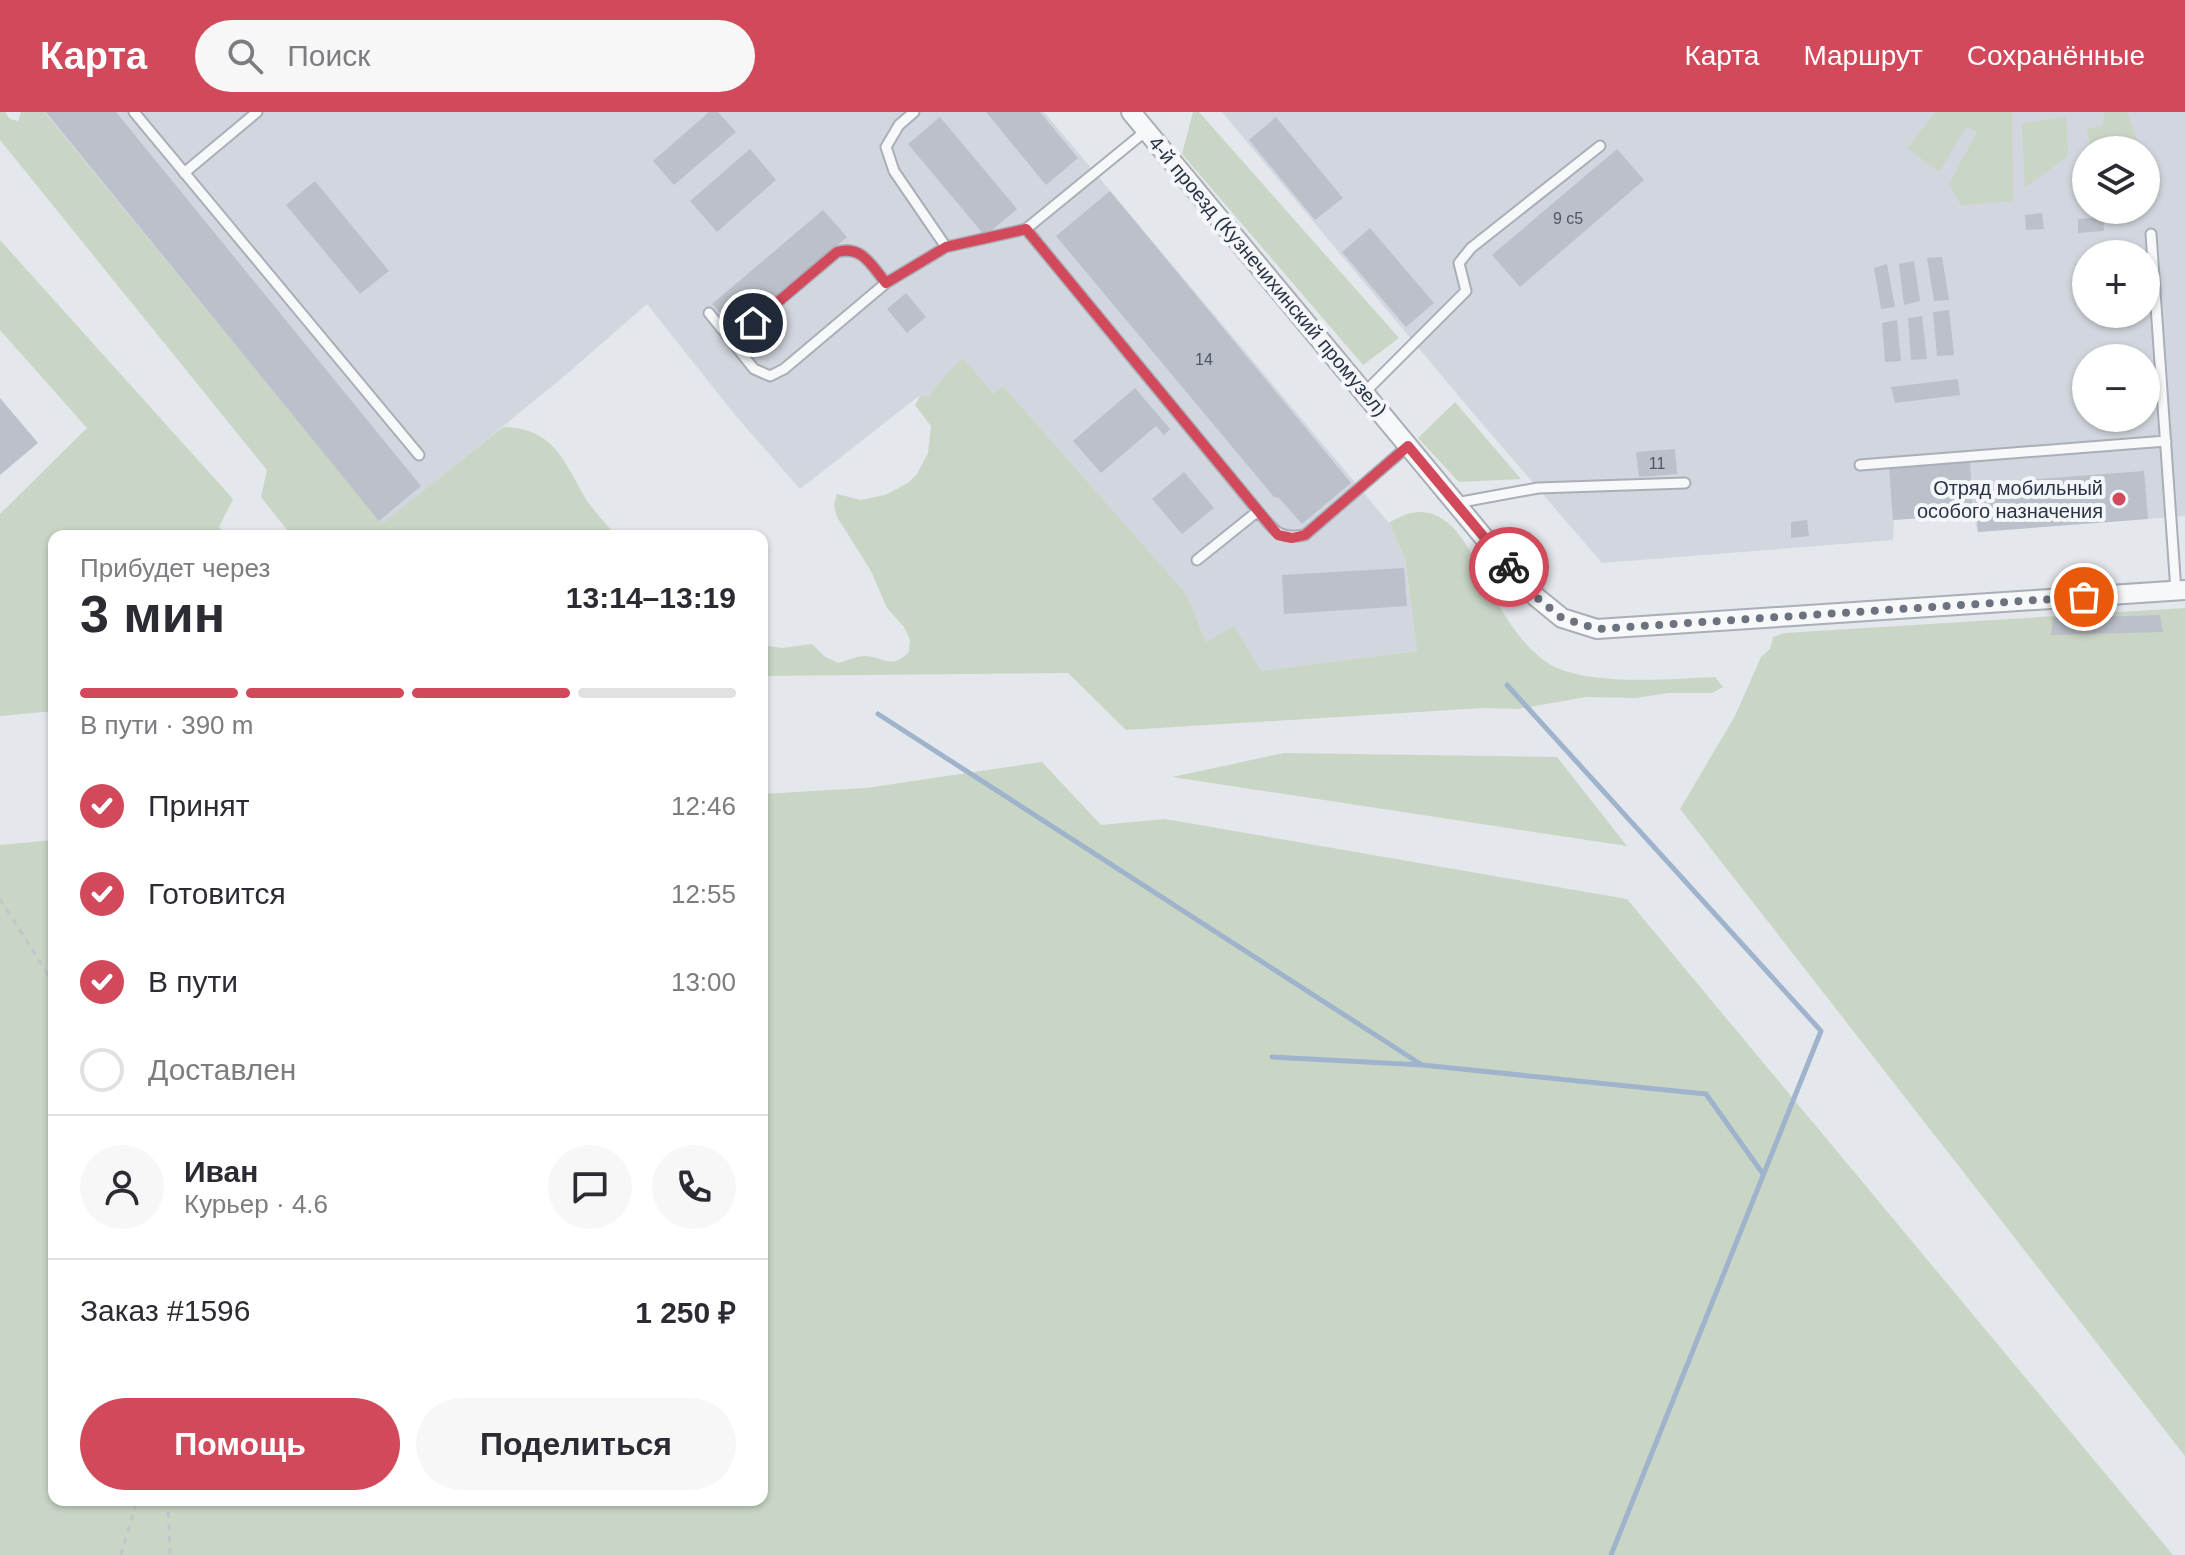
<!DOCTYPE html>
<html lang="ru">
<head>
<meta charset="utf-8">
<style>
  :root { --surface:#fff; --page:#f7f7f7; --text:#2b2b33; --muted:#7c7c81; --line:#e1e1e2; --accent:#d1495b }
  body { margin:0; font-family:Arial,sans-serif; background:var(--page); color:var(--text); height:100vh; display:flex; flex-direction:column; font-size:30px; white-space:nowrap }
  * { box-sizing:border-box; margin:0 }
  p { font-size:26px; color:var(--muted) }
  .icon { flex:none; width:44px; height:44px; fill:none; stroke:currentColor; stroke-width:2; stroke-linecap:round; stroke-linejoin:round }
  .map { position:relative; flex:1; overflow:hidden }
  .sheet { position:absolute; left:48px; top:418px; width:720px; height:976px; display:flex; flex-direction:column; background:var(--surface); border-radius:16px; box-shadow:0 2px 6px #0004 }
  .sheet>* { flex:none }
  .controls { position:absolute; left:2072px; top:24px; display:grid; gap:16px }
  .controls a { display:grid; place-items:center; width:88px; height:88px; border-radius:50%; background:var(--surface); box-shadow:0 2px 6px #0004; font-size:40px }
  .pin { position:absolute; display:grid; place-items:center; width:68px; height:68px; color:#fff; margin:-34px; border:4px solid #fff; border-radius:50%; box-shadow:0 2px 8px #0007 }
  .courier { position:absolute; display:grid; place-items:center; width:80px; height:80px; margin:-40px; border:6px solid #d1495b; border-radius:50%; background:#fff; color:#222; box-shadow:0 2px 10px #0007 }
  .head em { font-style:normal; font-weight:600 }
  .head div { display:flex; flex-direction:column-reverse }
  .head { display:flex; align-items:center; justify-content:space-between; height:136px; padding:0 32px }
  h1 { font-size:52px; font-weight:600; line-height:60px }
  .bar { display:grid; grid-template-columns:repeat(4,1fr); gap:12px 8px; align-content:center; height:96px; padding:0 32px }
  .bar i { height:10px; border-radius:6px; background:var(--line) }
  .bar .current { background:var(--accent) }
  .bar p { grid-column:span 4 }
  .line { display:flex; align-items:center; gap:20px; padding:0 32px; border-top:2px solid var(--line) }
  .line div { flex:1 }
  .round { display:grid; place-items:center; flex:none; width:84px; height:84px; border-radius:42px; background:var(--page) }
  ol { padding:0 32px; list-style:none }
  li { display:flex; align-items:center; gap:24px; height:88px }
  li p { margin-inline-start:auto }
  li .icon { padding:8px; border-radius:50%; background:var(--accent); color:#fff; stroke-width:4 }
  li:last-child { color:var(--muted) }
  li i { width:44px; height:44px; border:4px solid var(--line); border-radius:50% }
  .button { display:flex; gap:16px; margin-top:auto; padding:16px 32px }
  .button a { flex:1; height:92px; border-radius:48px; background:var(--accent); color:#fff; font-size:32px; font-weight:600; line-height:92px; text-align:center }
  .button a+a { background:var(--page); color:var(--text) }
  header { display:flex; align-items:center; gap:48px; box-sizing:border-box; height:112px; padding:0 40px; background:var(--accent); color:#fff }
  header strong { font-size:38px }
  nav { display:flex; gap:44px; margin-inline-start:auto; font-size:28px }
  .search { width:560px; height:72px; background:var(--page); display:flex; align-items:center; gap:20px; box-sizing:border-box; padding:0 28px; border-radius:44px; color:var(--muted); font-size:30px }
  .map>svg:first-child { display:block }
</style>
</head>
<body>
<header>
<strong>Карта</strong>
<div class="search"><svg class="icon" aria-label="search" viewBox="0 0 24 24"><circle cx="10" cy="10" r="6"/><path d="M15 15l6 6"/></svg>Поиск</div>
<nav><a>Карта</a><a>Маршрут</a><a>Сохранённые</a></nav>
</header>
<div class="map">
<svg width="2185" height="1443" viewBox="0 0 2185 1443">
  <rect width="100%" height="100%" fill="#e4e7ec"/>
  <path fill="#d2d6de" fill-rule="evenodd" d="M44 0H1044L1389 411 1405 446 1417 539 1261 559 1206 530 1185 482 1003 274 993 282 945 263 927 286 919 284 800 377 735 303 647 192 568 261 382 413Z
    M1222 0H2185V404L1978 420 1973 403 1894 408 1893 428 1602 451 1467 294ZM2086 38H2146V98H2086ZM2086 142H2146V202H2086ZM2086 246H2146V306H2086Z"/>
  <path fill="#c9d6c5" d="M0 0H5L10 7 18 9 21 0H44L382 412 503 315C552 316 563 346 584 384 593 399 606 411 616 424H292L261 385 267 358 0 28Z
    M1193 0H1199L1399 226 1363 253 1182 42Z
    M1936 0H2012L2013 89 1961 93 1949 72 1977 20 1967 14 1939 60 1907 36Z
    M2104 0H2127L2140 36 2090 35 2087 17 2103 13Z
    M2066 4 2068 44 2025 76 2022 12Z
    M0 128 233 387 219 415 226 424H54V599L0 604V402L87 316 0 218Z
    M963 246 993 282 1003 274 1186 482 1206 530 1234 514 1261 559 1417 539 1405 446 1389 411C1450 371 1474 450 1497 490 1509 512 1530 542 1553 554 1591 574 1672 567 1715 565L1723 575 1712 581H1668L1636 586 1586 585 1518 597 1483 596 1126 618 1068 561 762 564V533L782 536 812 532 824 544 838 551C846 549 857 544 865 544 885 545 891 558 909 540L910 528 904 515 887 496 871 459 837 405 834 393 837 382 861 388 885 383 908 371 917 362 928 341 931 314 915 293 920 284 928 285 945 263Z
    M1455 290 1521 367 1459 370 1418 326Z
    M2185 496V1344L1680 697 1735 604 1761 545 1770 537 1773 525 1785 521Z
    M1284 641 1557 645 1627 734 1172 665Z
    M1042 650 1101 713 1165 707 1627 787 2173 1443H0V733L54 728V1388H762V682L866 676Z"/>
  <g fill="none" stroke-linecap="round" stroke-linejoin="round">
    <path stroke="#9fb4cc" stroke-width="5" d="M1507 573 1821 919 1611 1443
      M878 602 1422 953
      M1272 945 1422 953 1706 982 1763 1062"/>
  </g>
  <path fill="#bbc0ca" d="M46 0H116L421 374 379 409Z
    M709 0H718L736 20 674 73 653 49Z
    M986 0H1040L1078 46 1046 73Z
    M940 5 1017 97 985 124 908 32Z
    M1276 5 1343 86 1315 108 1249 28Z
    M750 37 776 68 717 120 690 89Z
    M1617 37 1644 68 1520 175 1492 143Z
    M315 69 389 159 360 182 286 93Z
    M1110 79 1351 371 1302 412 1279 386 1274 385 1056 124Z
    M823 98 847 125 736 219 712 192Z
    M2042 101 2044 117 2026 118 2025 103Z
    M2103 105 2104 119 2078 121V107Z
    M1370 116 1434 191 1406 215 1342 140Z
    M1942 145 1949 188 1934 189 1927 146Z
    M1914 149 1920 189 1904 193 1899 152Z
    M1887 152 1895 195 1881 197 1874 156Z
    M906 181 926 205 907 221 887 197Z
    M1949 198 1954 243 1937 244 1933 200Z
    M1922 204 1927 247 1911 248 1908 206Z
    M1897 208 1901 249 1885 250 1882 211Z
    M1958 267 1960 283 1895 291 1891 275Z
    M1135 276 1170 317 1164 323 1156 314 1101 361 1073 329Z
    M0 286 38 331 0 363Z
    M1675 337 1677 362 1639 365 1636 340Z
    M1970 350 1973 402 1893 408 1889 356Z
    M2144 359 2148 407 1978 420 1974 372Z
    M1184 360 1214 396 1182 422 1152 387Z
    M1807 408 1809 424 1791 426V410Z
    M1404 456 1407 494 1284 502 1282 463Z
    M2160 503 2163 520 2051 523 2053 506Z"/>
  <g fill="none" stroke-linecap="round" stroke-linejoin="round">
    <defs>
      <path id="service" d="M134 0 419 343
        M914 0 899 13 886 35 894 59 946 135 1026 117
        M1147 18 1026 117 1258 399C1274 418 1278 428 1305 423L1408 334
        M184 61 257 0
        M2151 122 2176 479
        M709 201 754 257 770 264 784 257 886 171 946 135
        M732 228 837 140C862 133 871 153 886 171
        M1364 281 1466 179 1459 151 1471 136 1600 34
        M1860 353 2166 329
        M1456 391 1538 376 1685 371
        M1197 448 1258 399"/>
      <path id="minor" d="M1131 0 1501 446 1535 484 1562 506 1597 517 2185 478"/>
    </defs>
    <use href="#service" stroke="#a9aeb7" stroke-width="13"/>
    <use href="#minor" stroke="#a9aeb7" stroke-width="22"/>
    <path stroke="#c2c5cb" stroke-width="3" stroke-dasharray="6 6" stroke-linecap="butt" d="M0 787 54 872
      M168 1388 170 1443
      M121 1443 137 1388"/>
    <use href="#service" stroke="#f7f8fa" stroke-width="9"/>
    <use href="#minor" stroke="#f7f8fa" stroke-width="18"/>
  </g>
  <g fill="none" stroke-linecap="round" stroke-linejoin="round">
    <path stroke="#6c737f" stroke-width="8" stroke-dasharray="0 14.4" d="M1509 455 1535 484 1562 506 1597 517 2084 485"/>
    <path stroke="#d1495b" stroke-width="10" d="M753 211 837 140C862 133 871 153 886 171L946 135 1026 117 1278 423 1292 426 1305 423 1408 334 1509 455"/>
  </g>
  <circle fill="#d1495b" stroke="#f4f6f9" stroke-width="3" cx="2119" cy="387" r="8"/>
  <g text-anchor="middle" stroke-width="8" stroke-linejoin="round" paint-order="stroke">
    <g font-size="16" fill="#4f5766">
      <text x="1568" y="112">9 с5</text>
      <text x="1204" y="253">14</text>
      <text x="1657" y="357">11</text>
    </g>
    <g font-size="20" fill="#2b3445" stroke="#f4f6f9">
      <text transform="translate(1268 164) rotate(50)" y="7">4-й проезд (Кузнечихинский промузел)</text>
    </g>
    <g font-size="20" fill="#2b3445" stroke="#f4f6f9" text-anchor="end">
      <text x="2103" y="383">Отряд мобильный<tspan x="2103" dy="23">особого назначения</tspan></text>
    </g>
  </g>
</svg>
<div class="controls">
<a><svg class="icon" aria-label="layers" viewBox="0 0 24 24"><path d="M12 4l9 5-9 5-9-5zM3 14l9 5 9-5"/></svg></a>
<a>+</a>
<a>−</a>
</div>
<div class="pin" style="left:2084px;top:485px;background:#ea580c"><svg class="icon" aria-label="bag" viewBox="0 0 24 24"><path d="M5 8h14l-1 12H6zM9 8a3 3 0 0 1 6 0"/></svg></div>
<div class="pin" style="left:753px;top:211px;background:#1f2937"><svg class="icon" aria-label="home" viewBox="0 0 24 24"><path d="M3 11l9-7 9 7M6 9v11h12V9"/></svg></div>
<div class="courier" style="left:1509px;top:455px"><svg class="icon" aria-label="bike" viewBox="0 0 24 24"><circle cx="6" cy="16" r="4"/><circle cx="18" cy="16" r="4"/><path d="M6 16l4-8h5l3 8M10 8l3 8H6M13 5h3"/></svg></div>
<section class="sheet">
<div class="head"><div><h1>3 мин</h1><p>Прибудет через</p></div><em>13:14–13:19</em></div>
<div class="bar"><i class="current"></i><i class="current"></i><i class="current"></i><i></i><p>В пути · 390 m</p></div>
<ol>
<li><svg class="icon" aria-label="check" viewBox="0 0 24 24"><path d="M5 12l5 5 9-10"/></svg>Принят<p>12:46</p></li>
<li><svg class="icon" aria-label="check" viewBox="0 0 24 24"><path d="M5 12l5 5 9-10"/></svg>Готовится<p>12:55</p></li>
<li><svg class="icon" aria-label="check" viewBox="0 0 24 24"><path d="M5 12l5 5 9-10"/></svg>В пути<p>13:00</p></li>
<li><i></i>Доставлен</li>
</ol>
<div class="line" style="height:144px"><a class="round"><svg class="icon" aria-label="person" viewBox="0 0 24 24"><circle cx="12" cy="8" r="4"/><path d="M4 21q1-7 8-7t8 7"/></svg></a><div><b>Иван</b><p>Курьер · 4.6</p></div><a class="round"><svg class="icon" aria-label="chat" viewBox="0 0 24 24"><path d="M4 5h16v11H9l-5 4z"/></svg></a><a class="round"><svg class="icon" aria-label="phone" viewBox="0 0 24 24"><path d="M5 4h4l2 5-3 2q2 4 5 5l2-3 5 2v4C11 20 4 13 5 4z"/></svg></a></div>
<div class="line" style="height:104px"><div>Заказ #1596</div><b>1 250 ₽</b></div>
<div class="button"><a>Помощь</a><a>Поделиться</a></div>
</section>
</div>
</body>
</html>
